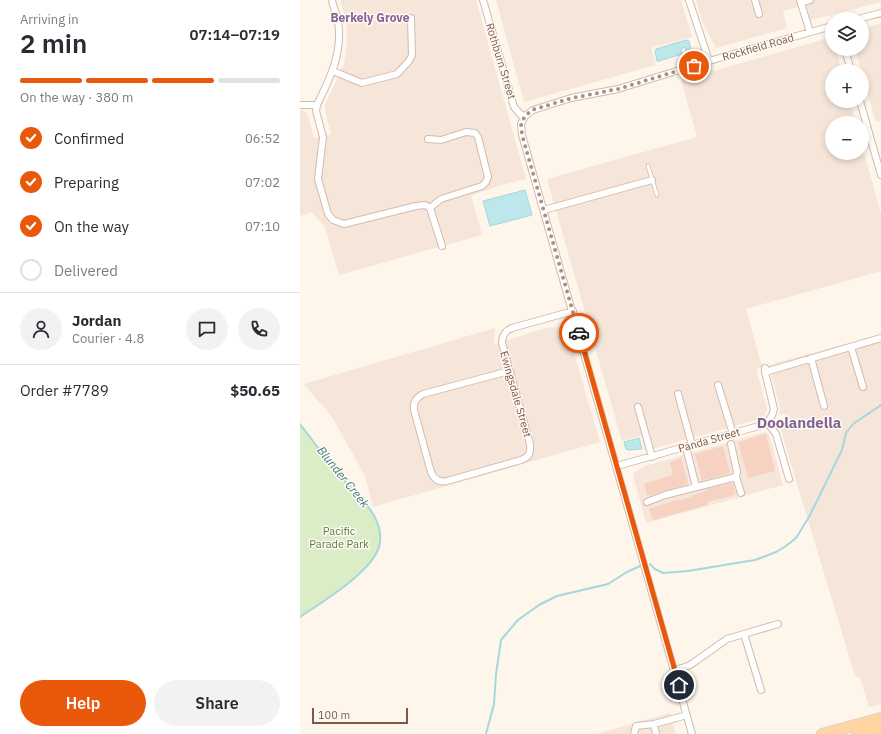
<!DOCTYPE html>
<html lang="en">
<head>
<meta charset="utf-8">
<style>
  :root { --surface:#fff; --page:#f2f2f3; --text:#2b2b33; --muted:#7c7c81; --line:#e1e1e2; --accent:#ea580c }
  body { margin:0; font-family:"IBM Plex Sans",sans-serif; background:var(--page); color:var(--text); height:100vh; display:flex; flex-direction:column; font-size:15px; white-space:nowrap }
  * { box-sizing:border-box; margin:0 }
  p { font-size:13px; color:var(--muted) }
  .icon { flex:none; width:22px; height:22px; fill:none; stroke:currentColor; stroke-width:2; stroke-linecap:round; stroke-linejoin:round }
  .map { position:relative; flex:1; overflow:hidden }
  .panel { display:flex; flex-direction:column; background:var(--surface); width:300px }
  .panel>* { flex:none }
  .fabs { position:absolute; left:525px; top:12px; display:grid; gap:8px }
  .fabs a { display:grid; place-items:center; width:44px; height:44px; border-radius:50%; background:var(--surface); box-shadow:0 2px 6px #0003; font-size:20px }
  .scale { position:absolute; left:12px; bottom:10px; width:96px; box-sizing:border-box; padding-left:4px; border:2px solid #7c594b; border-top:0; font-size:11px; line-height:14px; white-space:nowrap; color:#7c594b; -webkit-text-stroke:3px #fff9f3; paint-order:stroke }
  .pin { position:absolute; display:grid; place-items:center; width:34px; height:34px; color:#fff; margin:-17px; border:2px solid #fff; border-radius:50%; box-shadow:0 1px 4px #0007 }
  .courier { position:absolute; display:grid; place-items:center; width:40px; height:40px; margin:-20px; border:3px solid #ea580c; border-radius:50%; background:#fff; color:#222; box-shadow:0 1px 5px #0007 }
  .headline em { font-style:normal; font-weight:600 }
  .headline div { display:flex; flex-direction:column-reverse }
  .headline { display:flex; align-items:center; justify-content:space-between; height:68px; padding:0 20px }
  h1 { font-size:26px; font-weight:600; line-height:30px }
  .bar { display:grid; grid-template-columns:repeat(4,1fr); gap:6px 4px; align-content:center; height:48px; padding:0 20px }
  .bar i { height:5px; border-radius:3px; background:var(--line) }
  .bar .current { background:var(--accent) }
  .bar p { grid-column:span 4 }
  .line { display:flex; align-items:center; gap:10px; padding:0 20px; border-top:1px solid var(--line) }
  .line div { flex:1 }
  .round { display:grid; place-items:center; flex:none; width:42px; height:42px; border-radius:21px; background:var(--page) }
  ol { padding:0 20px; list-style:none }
  li { display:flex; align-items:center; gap:12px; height:44px }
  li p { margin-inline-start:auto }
  li .icon { padding:4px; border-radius:50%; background:var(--accent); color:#fff; stroke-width:4 }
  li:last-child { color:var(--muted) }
  li i { width:22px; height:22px; border:2px solid var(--line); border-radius:50% }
  .action { display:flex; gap:8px; margin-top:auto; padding:8px 20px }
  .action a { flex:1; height:46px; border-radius:24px; background:var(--accent); color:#fff; font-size:16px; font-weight:600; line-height:46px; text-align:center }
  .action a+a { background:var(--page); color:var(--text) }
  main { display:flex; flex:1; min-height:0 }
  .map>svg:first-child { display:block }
</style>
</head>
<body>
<main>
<section class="panel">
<div class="headline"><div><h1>2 min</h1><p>Arriving in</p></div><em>07:14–07:19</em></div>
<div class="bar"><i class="current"></i><i class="current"></i><i class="current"></i><i></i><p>On the way · 380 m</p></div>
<ol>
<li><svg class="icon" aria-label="check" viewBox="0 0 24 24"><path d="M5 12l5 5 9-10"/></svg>Confirmed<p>06:52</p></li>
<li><svg class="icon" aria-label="check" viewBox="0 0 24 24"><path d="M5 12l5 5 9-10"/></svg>Preparing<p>07:02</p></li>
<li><svg class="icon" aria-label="check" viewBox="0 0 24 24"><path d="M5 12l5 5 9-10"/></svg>On the way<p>07:10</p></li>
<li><i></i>Delivered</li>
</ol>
<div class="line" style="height:72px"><a class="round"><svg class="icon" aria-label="person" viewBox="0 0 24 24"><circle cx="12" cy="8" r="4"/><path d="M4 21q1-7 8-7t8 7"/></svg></a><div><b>Jordan</b><p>Courier · 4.8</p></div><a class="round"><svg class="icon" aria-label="chat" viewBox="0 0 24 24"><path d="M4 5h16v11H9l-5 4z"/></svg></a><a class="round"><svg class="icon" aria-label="phone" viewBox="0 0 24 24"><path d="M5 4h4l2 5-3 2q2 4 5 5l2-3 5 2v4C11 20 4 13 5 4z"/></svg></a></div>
<div class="line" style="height:52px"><div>Order #7789</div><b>$50.65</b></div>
<div class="action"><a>Help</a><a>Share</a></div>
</section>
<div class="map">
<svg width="581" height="734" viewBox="0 0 581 734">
  <rect width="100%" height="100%" fill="#fef5eb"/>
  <path fill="#f6e6d9" d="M40 0H176L226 179 198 186 171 196 182 235 39 275 25 227 12 212 0 216V110H4L8 115 14 138 31 134 25 111V105L44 64 46 51 47 33 45 16Z
    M196 0H381L392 37 351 48 356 65 224 102Z
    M396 0H581V2L511 20H502L498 7 483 11 487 28 416 48 402 21Z
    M581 23V120L576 122 555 49H562V29Z
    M529 38 532 40V49H535L542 71H532V101H550L556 123H532V153H562V145L581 214V271L446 309 462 367 456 369 467 409 464 416 459 419 345 451 341 436 322 441 247 179 397 137 381 80Z
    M266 326 300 442 73 507 65 476 32 417 4 384 195 328 194 340 195 344 246 328Z
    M581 334V704L569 707 560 678 555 676 479 424V419L484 420 485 415 479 414 480 408 469 365Z
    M465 432 469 434 483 485 346 523 333 475 334 473 345 466Z
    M370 713 376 734H296Z"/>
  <path fill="#daedc7" d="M0 424C15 444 30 463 46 482 55 492 66 502 73 514 80 525 83 541 77 552 65 576 22 602 0 617Z"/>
  <path fill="#bde7ea" stroke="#a3d8dc" d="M386 40 389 41 391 50 387 53 385 47 381 49 382 54 359 61H357L355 51 356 49Z
    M225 190 232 215 190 226 183 201Z
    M339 438 342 449 329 450 326 449 324 442Z"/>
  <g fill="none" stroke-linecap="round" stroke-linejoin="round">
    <path stroke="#a3d8dc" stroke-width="2" d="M0 424C15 444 30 463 46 482 55 492 66 502 73 514 80 525 83 541 77 552 65 576 22 602 0 617
      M350 564 355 569 363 573 388 571 455 560 476 552 486 546 496 538 509 517 542 450 546 433 553 424 581 405
      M186 734 194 704 196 674 201 640 218 620 239 605 257 596 308 584 327 572 340 566"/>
  </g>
  <path fill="#f5d2c1" d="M466 434 475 471 448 478 438 442Z
    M423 446 430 473 402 481 395 454Z
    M381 458 388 484 347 496 344 484 373 475 370 462Z
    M433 483 435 495 407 502V505L382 512 354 520 352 518 349 509 376 500 377 501 391 497V496L406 491V489Z"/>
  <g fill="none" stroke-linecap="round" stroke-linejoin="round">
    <defs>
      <path id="service" d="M348 166 357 195"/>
      <path id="minor" d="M32 0C33 7 37 14 38 21 43 53 30 78 17 105L16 111 23 137 18 179 28 214 33 220 44 224 116 206 125 205 130 208
        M183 0 214 107 221 115 225 116
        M389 0 409 61
        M455 0 459 14
        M500 0 510 32
        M501 3 510 0
        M558 19 581 13
        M545 49 551 71
        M33 71 62 83 97 74 109 61 112 55 111 18
        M560 101 581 175
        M0 105H17
        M128 139 141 140 166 132 175 133 178 137 188 177 186 182 182 186 141 199 130 208
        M130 208 142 246
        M244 210 352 180
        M551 347 563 387
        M511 358 524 406
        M209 371 123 394C116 398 113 402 114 410L131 472C134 479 139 483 147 481L221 460C229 457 231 453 230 444L202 343C202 335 205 331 212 328L273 311
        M465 372 581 338
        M418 385 433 434
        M378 394 392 445
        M338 407 352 457
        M467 422 476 434 489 479
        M431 444 437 472 436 477 441 493
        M386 447 396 487
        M317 466 459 426C467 423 472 419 474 409L465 372V368
        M347 502 365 495 436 477
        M444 634 461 690
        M375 670 388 666 393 663 427 639 478 624
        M354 724 356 734
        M334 734 336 726 354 724 387 715
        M392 734 222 135 221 124 225 116 233 110 271 98 318 89 409 61 532 26"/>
      <path id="primary" d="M522 734 581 718
        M557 734 581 728"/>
    </defs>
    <use href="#service" stroke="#d2bbaf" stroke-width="4.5"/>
    <use href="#minor" stroke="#d2bbaf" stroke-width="8"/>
    <use href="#primary" stroke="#dad1cd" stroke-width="12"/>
    <use href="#service" stroke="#fff" stroke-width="3"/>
    <use href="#minor" stroke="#fff" stroke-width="6"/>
    <use href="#primary" stroke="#ffd5a1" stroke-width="10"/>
  </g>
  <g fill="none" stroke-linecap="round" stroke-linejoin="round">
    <path stroke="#aa9083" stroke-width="4" stroke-dasharray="0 7.2" d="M279 333 222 135 221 124 225 116 232 110 272 98 318 89 394 66"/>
    <path stroke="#ea580c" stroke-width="5" d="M279 333 379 685"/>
  </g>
  <g text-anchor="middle" stroke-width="3" stroke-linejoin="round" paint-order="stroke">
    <g font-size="11" fill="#7c594b" stroke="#fff9f3">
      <text transform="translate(458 47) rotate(-16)" y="4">Rockfield Road</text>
      <text transform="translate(201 61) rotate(73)" y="4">Rothburn Street</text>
      <text transform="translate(216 394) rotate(74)" y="4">Ewingsdale Street</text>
      <text transform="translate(409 440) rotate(-16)" y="4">Panda Street</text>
    </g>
    <g font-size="11" fill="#567c3f" stroke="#fff9f3">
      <text x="39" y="535">Pacific<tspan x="39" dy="13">Parade Park</tspan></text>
    </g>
    <g font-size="12" font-weight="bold" fill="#826497" stroke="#fff9f3">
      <text x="70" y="22">Berkely Grove</text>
    </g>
    <g font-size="12" font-style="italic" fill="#3d7b81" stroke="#fff9f3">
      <text transform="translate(43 477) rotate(51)" y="4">Blunder Creek</text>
    </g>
    <g font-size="15" font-weight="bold" fill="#826497" stroke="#fff9f3">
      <text x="499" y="428">Doolandella</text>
    </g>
  </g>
</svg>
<div class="fabs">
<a><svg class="icon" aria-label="layers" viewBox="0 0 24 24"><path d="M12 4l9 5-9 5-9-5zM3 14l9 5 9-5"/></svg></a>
<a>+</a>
<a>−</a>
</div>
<div class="scale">100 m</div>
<div class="pin" style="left:394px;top:66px;background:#ea580c"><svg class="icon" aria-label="bag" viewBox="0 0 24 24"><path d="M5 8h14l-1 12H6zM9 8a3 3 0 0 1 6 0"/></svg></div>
<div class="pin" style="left:379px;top:685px;background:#1f2937"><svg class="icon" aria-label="home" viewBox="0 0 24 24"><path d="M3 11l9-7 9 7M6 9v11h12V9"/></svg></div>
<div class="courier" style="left:279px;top:333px"><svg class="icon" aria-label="car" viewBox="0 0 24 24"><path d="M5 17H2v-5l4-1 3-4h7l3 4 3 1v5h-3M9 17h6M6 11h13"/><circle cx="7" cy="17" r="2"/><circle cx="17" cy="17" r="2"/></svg></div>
</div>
</main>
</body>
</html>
